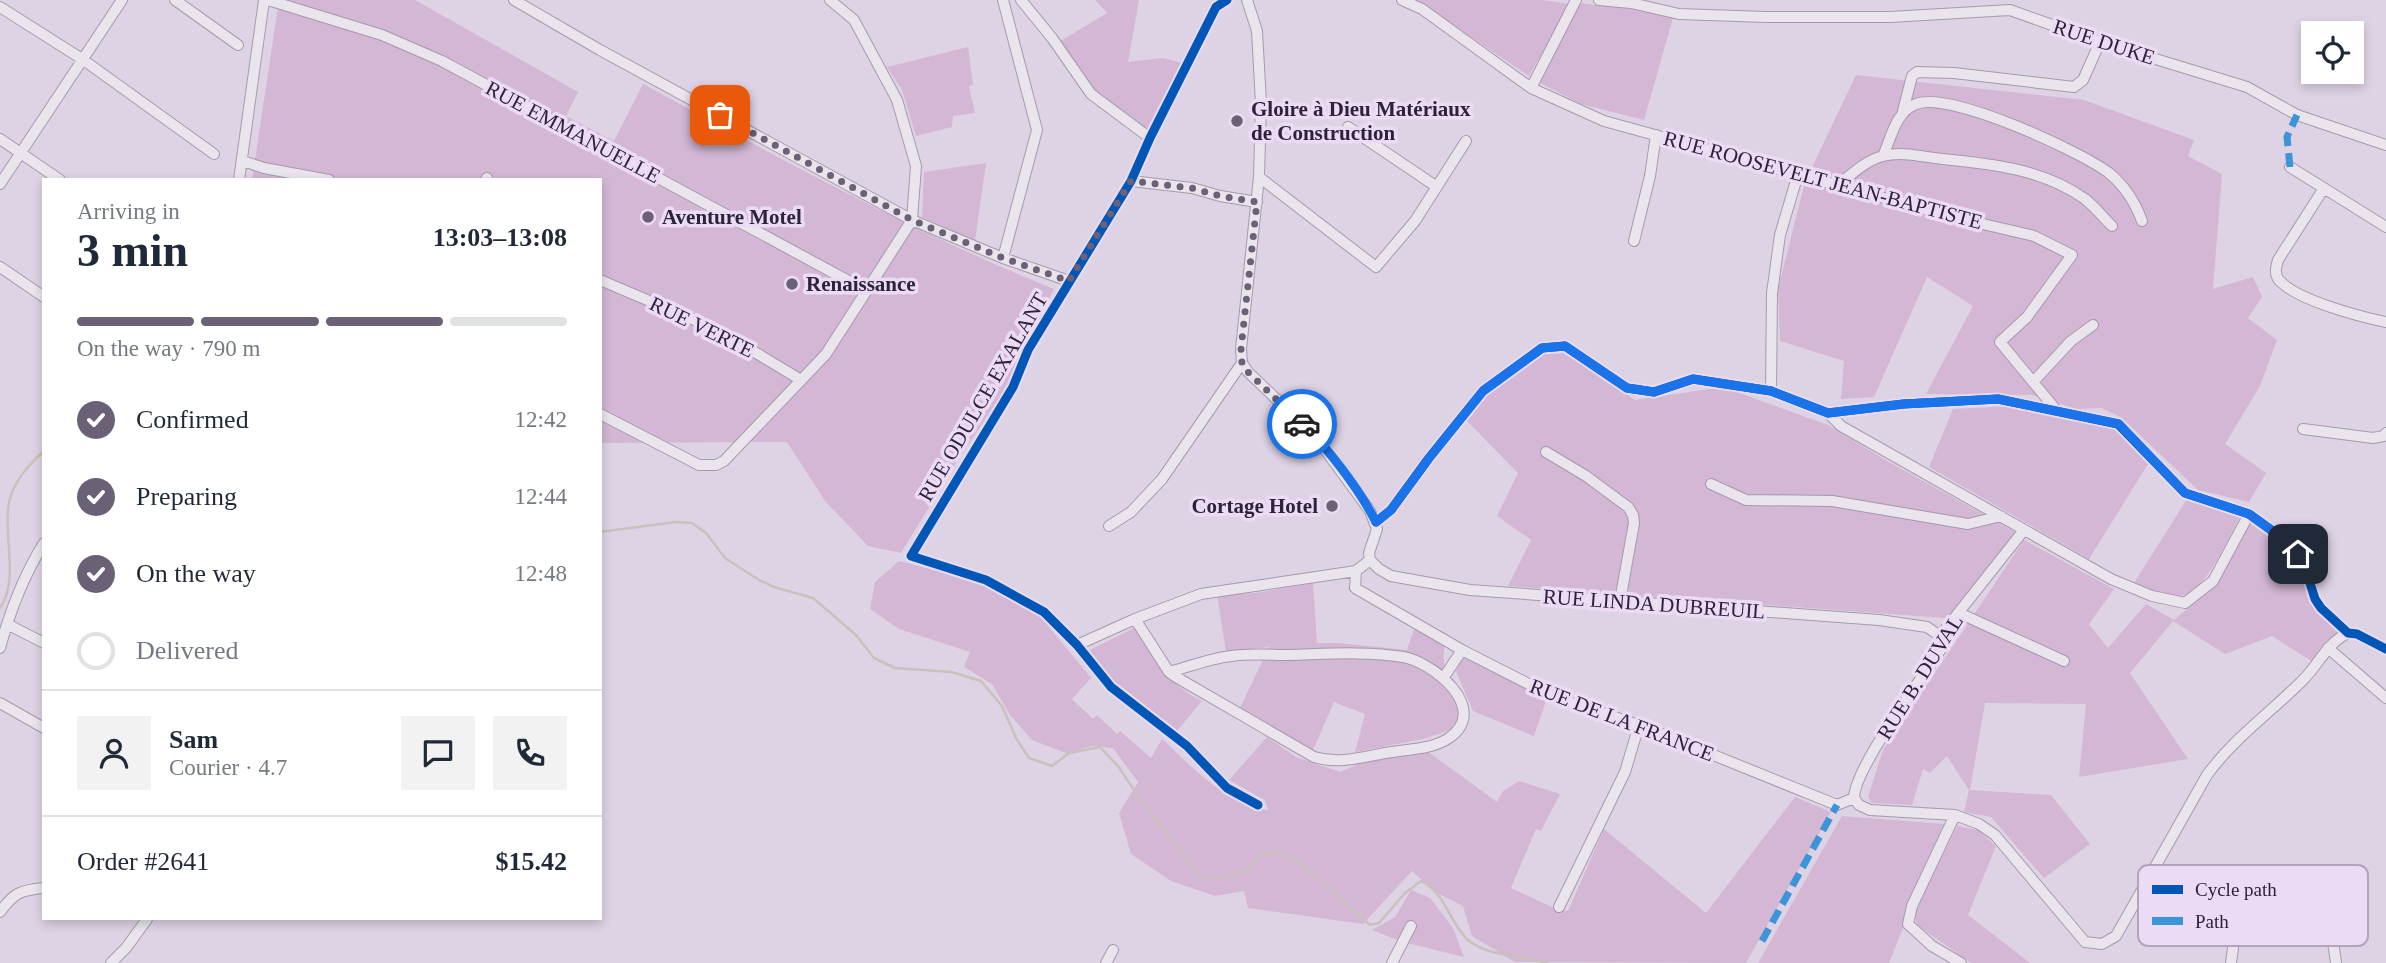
<!DOCTYPE html>
<html lang="en">
<head>
<meta charset="utf-8">
<style>
  :root { --surface:#fff; --page:#f2f2f3; --text:#1f2937; --muted:#747a83; --line:#e0e1e3; --accent:#6a6176 }
  body { margin:0; font-family:Georgia,serif; background:var(--page); color:var(--text); height:100vh; display:flex; flex-direction:column; font-size:26px; white-space:nowrap }
  * { box-sizing:border-box; margin:0 }
  p { font-size:23px; color:var(--muted) }
  .icon { flex:none; width:38px; height:38px; fill:none; stroke:currentColor; stroke-width:2; stroke-linecap:round; stroke-linejoin:round }
  .map { position:relative; flex:1; overflow:hidden }
  .panel { position:absolute; left:42px; top:178px; width:560px; height:742px; display:flex; flex-direction:column; background:var(--surface); border-radius:0px; box-shadow:0 4px 10px #0003 }
  .panel>* { flex:none }
  .controls { position:absolute; left:2301px; top:21px; display:grid; gap:14px }
  .controls a { display:grid; place-items:center; width:63px; height:63px; border-radius:0px; background:var(--surface); box-shadow:0 4px 10px #0003; font-size:35px }
  .pin { position:absolute; display:grid; place-items:center; width:60px; height:60px; color:#fff; margin:-30px; border-radius:14px; box-shadow:0 4px 10px #0006 }
  .courier { position:absolute; display:grid; place-items:center; width:70px; height:70px; margin:-35px; border:5px solid #1a73e8; border-radius:50%; background:#fff; color:#222; box-shadow:0 2px 9px #0007 }
  .overview em { font-style:normal; font-weight:800 }
  .overview div { display:flex; flex-direction:column-reverse }
  .overview { display:flex; align-items:center; justify-content:space-between; height:119px; padding:0 35px }
  h1 { font-size:46px; font-weight:800; line-height:52px }
  .bar { display:grid; grid-template-columns:repeat(4,1fr); gap:10px 7px; align-content:center; height:84px; padding:0 35px }
  .bar i { height:9px; border-radius:5px; background:var(--line) }
  .bar .active { background:var(--accent) }
  .bar p { grid-column:span 4 }
  .line { display:flex; align-items:center; gap:18px; padding:0 35px; border-top:2px solid var(--line) }
  .line div { flex:1 }
  .round { display:grid; place-items:center; flex:none; width:74px; height:74px; border-radius:0px; background:var(--page) }
  ol { padding:0 35px; list-style:none }
  li { display:flex; align-items:center; gap:21px; height:77px }
  li p { margin-inline-start:auto }
  li .icon { padding:7px; border-radius:50%; background:var(--accent); color:#fff; stroke-width:4 }
  li:last-child { color:var(--muted) }
  li i { width:38px; height:38px; border:4px solid var(--line); border-radius:50% }
  .map>svg:first-child { display:block }
</style>
</head>
<body>
<div class="map">
<svg width="2386" height="963" viewBox="0 0 2386 963">
  <rect width="100%" height="100%" fill="#ded3e4"/>
  <path fill="#d3b7d5" d="M279 0H415L578 92 566 116 614 141 643 84C778 157 912 232 1054 289L1001 396 959 458 901 553 868 546 825 501 787 442 600 443V180H252Z
    M1095 0H1139L1128 62 1163 58 1182 63 1146 131 1095 92 1059 42 1107 13Z
    M1416 0H1543L1570 4 1529 76Z
    M1579 3 1650 11 1673 18 1644 120 1581 104 1540 83Z
    M968 47 973 85 969 86 975 113 953 116 952 127 916 136 902 90 887 67Z
    M1856 75 2084 100 2194 140 2188 156 2222 174 2213 289 2253 277 2262 297 2248 318 2277 340 2260 386 2225 444 2266 473 2249 502 2198 490 2121 417 2101 408 2077 409 2032 395 1926 394 1973 306 1927 277 1874 397 1841 399 1844 361 1780 341 1778 289 1805 182Z
    M986 163 975 241 922 217 924 172Z
    M1567 353 1635 400 1723 387 1828 425 1889 462 2017 533 1958 619 1508 586 1531 540 1497 516 1518 473 1467 421 1486 396 1545 354Z
    M2013 406 2116 427 2148 464 2089 559 1929 467 1953 409Z
    M2187 499 2241 515C2229 536 2206 592 2181 596 2170 598 2145 587 2134 583Z
    M2249 523 2291 553 2301 569 2309 602 2317 611 2341 629 2313 662 2272 636 2225 654 2173 621 2130 673 2188 759 2079 777 2086 704 1985 703 1970 790 2051 795 2090 844 2044 878 1991 817 1964 812 1969 790 1947 756 1930 773 1923 769 1912 805 1872 803 1868 797 1883 750 2024 540 2114 589 2089 624 2108 648 2146 604 2174 620 2216 583Z
    M899 561 973 580 1040 616 1091 678 1072 699 1093 719 1097 715 1117 734 1120 731 1151 758 1162 739C1192 767 1226 804 1268 810L1265 800 1229 780 1267 737 1296 757 1340 772 1382 754 1427 751 1497 802 1503 791 1519 781 1560 794 1541 831 1536 829 1511 888 1554 908 1568 911 1604 829 1706 913 1795 797 1831 812 1746 963 1515 962 1472 936 1463 906 1435 892 1412 871 1363 924 1248 908 1244 891 1215 896 1171 881 1131 854 1119 813 1138 782 1113 748 1092 746 1066 753 1032 740 1010 715 992 684 964 667 970 652 899 629 870 609 875 582Z
    M1313 583 1317 643H1338L1407 650 1414 629 1445 645C1439 670 1454 689 1465 710L1460 727 1423 739 1355 752 1365 714 1334 702 1313 750 1240 708 1269 647 1226 652 1217 595 1256 593Z
    M1136 627C1156 661 1165 682 1202 701L1177 731 1123 691 1086 652Z
    M1463 657 1547 698 1534 736 1473 711 1456 671Z
    M1842 816 1945 824 1889 963H1758Z
    M1957 826 1978 830 1996 846 1968 915 2030 963H1971L1917 925 1914 911Z
    M1411 890 1430 898 1453 928 1464 957 1403 942 1372 930 1395 917Z"/>
  <g fill="none" stroke-linecap="round" stroke-linejoin="round">
    <path stroke="#cac1bc" stroke-width="2.5" d="M600 532 676 522 692 523 706 533 725 558 759 580 774 587 813 598 856 635 874 658 895 668 952 672 981 681 1002 706 1017 740 1029 758 1052 766 1069 753 1100 747 1118 766 1142 802 1201 877 1225 878 1246 870 1261 855 1279 851 1303 865 1370 925 1379 923 1405 893 1421 881C1447 894 1449 923 1468 940 1488 957 1522 955 1547 963
      M0 608C21 578 0 529 11 495 18 476 30 464 44 451"/>
    <defs>
      <path id="minor" d="M175 0 238 45
        M268 0 382 35 442 61 867 291
        M514 0 600 50 912 220 1003 258 1069 281
        M1021 0 1052 38 1091 94 1150 138
        M1227 0 1216 7 1150 138 1131 181 1028 350 1013 387 911 556 986 580 1044 612 1077 645 1111 687 1187 746 1227 788 1258 805
        M1402 0 1422 9 1531 88 1604 121 1957 218 2034 236 2072 255 2027 317 2000 342 2057 411
        M1599 0 1631 3 1679 14 1766 17H1890L2010 10 2100 42 2247 87 2297 115 2386 145
        M0 7 82 59 214 154
        M1531 88 1576 0
        M1903 111 1912 76 1917 72 1954 73 2074 87 2083 80 2100 42
        M1348 127 1437 187
        M0 139 60 180
        M1883 156C1891 138 1896 111 1916 104 1950 91 2080 151 2109 173 2125 186 2135 202 2142 221
        M243 161 264 168 329 180
        M2290 167 2386 227
        M1259 177 1376 267 1415 221 1466 141
        M239 180 264 0
        M486 180 487 178
        M1131 181 1192 188 1220 196 1257 202
        M0 184 122 0
        M1838 185C1851 175 1866 160 1883 156 1902 151 1923 157 1942 159 1992 164 2043 169 2085 199 2095 207 2103 217 2112 226
        M2324 188 2278 260C2276 267 2274 274 2279 280 2296 300 2361 317 2386 322
        M1634 241 1650 176 1656 135
        M1003 258 1037 130 1003 0
        M0 267 44 297
        M600 280 718 330 801 380
        M1242 363 1248 372 1315 436 1370 511 1377 529 1369 553 1370 560
        M2033 382 2071 341 2093 325
        M1771 391 1772 293 1780 235 1798 174
        M1828 413 1841 426 2111 579 2152 596 2185 603 2213 581 2249 514
        M600 414 699 465H716L724 461 826 354 912 220 916 166 897 100 854 20 830 0
        M2303 429 2373 438 2384 436 2386 433
        M1546 452 1586 476 1628 507 1633 515 1634 523 1620 601
        M1711 484 1746 500 1832 501 1968 524 2001 516
        M1376 522 1391 510 1429 458 1483 391 1542 348 1565 346 1627 388 1654 392 1693 379 1771 391 1828 413 1904 404 1998 399 2118 424 2185 493 2249 514 2285 540 2304 564 2315 599 2321 608 2348 633 2357 634 2386 649
        M1109 526 1131 512 1162 479 1242 363 1241 349 1259 177 1261 103 1257 31 1247 0
        M1370 560 1356 571 1355 588 1462 650 1556 698 1639 725 1837 805 1854 798
        M1370 560 1379 569 1391 576 1470 590 1879 620 1927 627 1940 636
        M1959 613 2064 661
        M1135 619 1169 672 1176 677 1314 757C1341 765 1365 756 1392 752 1410 749 1433 749 1449 738 1491 709 1433 662 1403 657 1366 651 1327 654 1290 655 1271 655 1250 653 1231 656 1211 658 1189 667 1169 672
        M7 624 44 643
        M1077 645 1135 619 1201 594 1356 571
        M0 648C10 611 24 575 44 543
        M2328 648 2386 698
        M1444 677 1462 650
        M0 703 44 728
        M1854 798 1859 805 1870 810 1955 815 1979 824 1995 835 2085 942 2102 944 2116 936 2207 775C2234 738 2271 712 2303 680 2319 664 2327 643 2348 633
        M1854 798C1854 769 1922 678 1941 649L1940 636 2024 530
        M1955 815 1912 906 1908 924 1932 946 1961 963
        M1559 907 1625 772 1639 725
        M0 912C14 893 20 890 44 888
        M111 963 126 948 147 919
        M1106 963 1113 950
        M1392 963 1411 926
        M2231 963 2233 948
        M2336 963 2330 921 2339 897"/>
    </defs>
    <use href="#minor" stroke="#a49baa" stroke-width="12"/>
    <use href="#minor" stroke="#eae4ed" stroke-width="10"/>
    <path stroke="#3c95d9" stroke-width="7" stroke-dasharray="14 7" stroke-linecap="butt" d="M2290 167 2287 137 2297 115
      M1762 941 1837 805"/>
    <defs>
      <path id="cycleway" d="M1227 0 1216 7 1150 138 1131 181 1028 350 1013 387 911 556 986 580 1044 612 1077 645 1111 687 1187 746 1227 788 1258 805
        M1376 522 1391 510 1429 458 1483 391 1542 348 1565 346 1627 388 1654 392 1693 379 1771 391 1828 413 1904 404 1998 399 2118 424 2185 493 2249 514 2285 540 2304 564 2315 599 2321 608 2348 633 2357 634 2386 649"/>
    </defs>
    <use href="#cycleway" stroke="#ebdbf4" stroke-width="13"/>
    <use href="#cycleway" stroke="#0057b8" stroke-width="9"/>
  </g>
  <g fill="none" stroke-linecap="round" stroke-linejoin="round">
    <path stroke="#6a6176" stroke-width="7" stroke-dasharray="0 12.6" d="M720 115 912 220 1003 258 1069 281 1131 181 1192 188 1220 196 1257 202 1241 349 1242 363 1248 372 1302 424"/>
    <path stroke="#1a73e8" stroke-width="9" d="M1302 424C1329 449 1359 489 1376 522L1391 510 1429 458 1483 391 1542 348 1565 346 1627 388 1654 392 1693 379 1771 391 1828 413 1903 404 1998 399 2119 424 2185 493 2249 514 2285 540 2298 554"/>
  </g>
  <g fill="#6a6176" stroke="#ebdbf4" stroke-width="2.5">
    <circle cx="1237" cy="121" r="7"/>
    <circle cx="648" cy="217" r="7"/>
    <circle cx="792" cy="284" r="7"/>
    <circle cx="1332" cy="506" r="7"/>
  </g>
  <g text-anchor="middle" stroke-width="7" stroke-linejoin="round" paint-order="stroke">
    <g font-size="21" fill="#2c233a" stroke="#ebdbf4">
      <text transform="translate(2104 42) rotate(18)" y="7">RUE DUKE</text>
      <text transform="translate(573 132) rotate(28)" y="7">RUE EMMANUELLE</text>
      <text transform="translate(1823 180) rotate(15)" y="7">RUE ROOSEVELT JEAN-BAPTISTE</text>
      <text transform="translate(702 327) rotate(26)" y="7">RUE VERTE</text>
      <text transform="translate(983 397) rotate(-60)" y="7">RUE ODULCE EXALANT</text>
      <text transform="translate(1654 604) rotate(4)" y="7">RUE LINDA DUBREUIL</text>
      <text transform="translate(1920 677) rotate(-58)" y="7">RUE B. DUVAL</text>
      <text transform="translate(1622 720) rotate(21)" y="7">RUE DE LA FRANCE</text>
    </g>
    <g font-size="21" font-weight="bold" fill="#2c233a" stroke="#ebdbf4" text-anchor="start">
      <text x="1251" y="116">Gloire à Dieu Matériaux<tspan x="1251" dy="24">de Construction</tspan></text>
      <text x="662" y="224">Aventure Motel</text>
      <text x="806" y="291">Renaissance</text>
      <text x="1318" y="513" text-anchor="end">Cortage Hotel</text>
    </g>
  </g>
  <rect x="2138" y="865" width="230" height="81" rx="10" fill="#ebdbf4" stroke="#b2a4bc" stroke-width="2"/>
  <rect x="2152" y="885" width="31" height="9" fill="#0057b8"/>
  <rect x="2152" y="917" width="31" height="8" fill="#3c95d9"/>
  <g font-size="19" fill="#2c233a">
    <text x="2195" y="896">Cycle path</text>
    <text x="2195" y="928">Path</text>
  </g>
</svg>
<div class="controls">
<a><svg class="icon" aria-label="locate" viewBox="0 0 24 24"><circle cx="12" cy="12" r="6"/><path d="M12 2v4M12 18v4M2 12h4M18 12h4"/></svg></a>
</div>
<div class="pin" style="left:720px;top:115px;background:#ea580c"><svg class="icon" aria-label="bag" viewBox="0 0 24 24"><path d="M5 8h14l-1 12H6zM9 8a3 3 0 0 1 6 0"/></svg></div>
<div class="pin" style="left:2298px;top:554px;background:#1f2937"><svg class="icon" aria-label="home" viewBox="0 0 24 24"><path d="M3 11l9-7 9 7M6 9v11h12V9"/></svg></div>
<div class="courier" style="left:1302px;top:424px"><svg class="icon" aria-label="car" viewBox="0 0 24 24"><path d="M5 17H2v-5l4-1 3-4h7l3 4 3 1v5h-3M9 17h6M6 11h13"/><circle cx="7" cy="17" r="2"/><circle cx="17" cy="17" r="2"/></svg></div>
<section class="panel">
<div class="overview"><div><h1>3 min</h1><p>Arriving in</p></div><em>13:03–13:08</em></div>
<div class="bar"><i class="active"></i><i class="active"></i><i class="active"></i><i></i><p>On the way · 790 m</p></div>
<ol>
<li><svg class="icon" aria-label="check" viewBox="0 0 24 24"><path d="M5 12l5 5 9-10"/></svg>Confirmed<p>12:42</p></li>
<li><svg class="icon" aria-label="check" viewBox="0 0 24 24"><path d="M5 12l5 5 9-10"/></svg>Preparing<p>12:44</p></li>
<li><svg class="icon" aria-label="check" viewBox="0 0 24 24"><path d="M5 12l5 5 9-10"/></svg>On the way<p>12:48</p></li>
<li><i></i>Delivered</li>
</ol>
<div class="line" style="height:126px"><a class="round"><svg class="icon" aria-label="person" viewBox="0 0 24 24"><circle cx="12" cy="8" r="4"/><path d="M4 21q1-7 8-7t8 7"/></svg></a><div><b>Sam</b><p>Courier · 4.7</p></div><a class="round"><svg class="icon" aria-label="chat" viewBox="0 0 24 24"><path d="M4 5h16v11H9l-5 4z"/></svg></a><a class="round"><svg class="icon" aria-label="phone" viewBox="0 0 24 24"><path d="M5 4h4l2 5-3 2q2 4 5 5l2-3 5 2v4C11 20 4 13 5 4z"/></svg></a></div>
<div class="line" style="height:91px"><div>Order #2641</div><b>$15.42</b></div>
</section>
</div>
</body>
</html>
